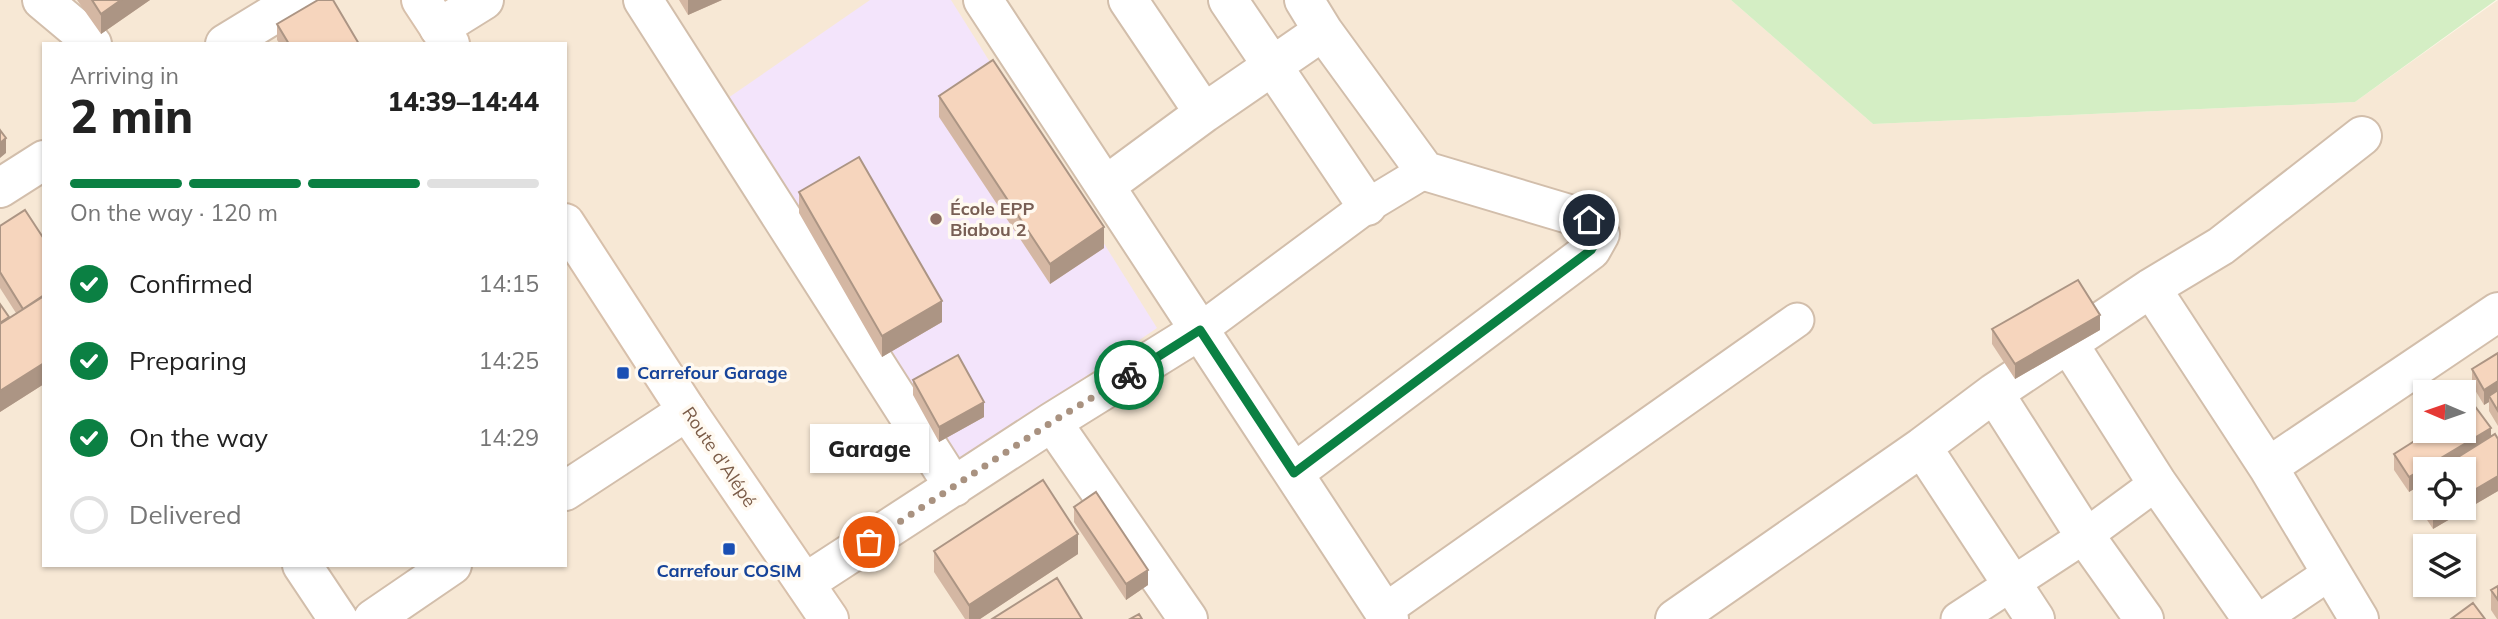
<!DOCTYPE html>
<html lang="en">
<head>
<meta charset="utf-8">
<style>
  :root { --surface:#fff; --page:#f2f2f2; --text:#222; --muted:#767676; --line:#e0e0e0; --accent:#0b8043 }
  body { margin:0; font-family:Mulish,sans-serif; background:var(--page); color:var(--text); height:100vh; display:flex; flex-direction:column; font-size:26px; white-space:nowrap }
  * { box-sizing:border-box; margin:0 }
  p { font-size:23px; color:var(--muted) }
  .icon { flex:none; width:38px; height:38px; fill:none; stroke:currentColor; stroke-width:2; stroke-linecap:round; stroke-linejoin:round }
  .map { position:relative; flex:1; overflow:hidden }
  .details { position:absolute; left:42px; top:42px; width:525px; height:525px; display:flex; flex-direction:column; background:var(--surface); border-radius:0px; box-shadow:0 2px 5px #0004 }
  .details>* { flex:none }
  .needle { width:46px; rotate:272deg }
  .buttons { position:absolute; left:2413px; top:380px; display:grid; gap:14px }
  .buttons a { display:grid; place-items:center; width:63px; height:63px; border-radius:0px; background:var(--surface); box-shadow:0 2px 5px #0004; font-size:35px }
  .pin { position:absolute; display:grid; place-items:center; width:60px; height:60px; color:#fff; margin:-30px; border:4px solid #fff; border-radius:50%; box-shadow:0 2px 7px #0007 }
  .courier { position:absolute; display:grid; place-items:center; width:70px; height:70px; margin:-35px; border:5px solid #0b8043; border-radius:50%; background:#fff; color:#222; box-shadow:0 2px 9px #0007 }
  .bubble { position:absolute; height:49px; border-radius:0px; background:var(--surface); box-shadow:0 2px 5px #0004; font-size:23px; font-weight:800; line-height:49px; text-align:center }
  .overview em { font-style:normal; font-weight:800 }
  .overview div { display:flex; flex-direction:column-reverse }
  .overview { display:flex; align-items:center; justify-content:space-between; height:119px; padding:0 28px }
  h1 { font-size:46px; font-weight:800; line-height:52px }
  .bar { display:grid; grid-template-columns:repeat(4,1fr); gap:10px 7px; align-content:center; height:84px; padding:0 28px }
  .bar i { height:9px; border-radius:5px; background:var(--line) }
  .bar .active { background:var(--accent) }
  .bar p { grid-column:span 4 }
  ol { padding:0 28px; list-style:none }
  li { display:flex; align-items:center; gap:21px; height:77px }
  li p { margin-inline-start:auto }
  li .icon { padding:7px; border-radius:50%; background:var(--accent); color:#fff; stroke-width:4 }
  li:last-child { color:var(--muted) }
  li i { width:38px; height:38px; border:4px solid var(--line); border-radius:50% }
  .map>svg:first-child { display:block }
</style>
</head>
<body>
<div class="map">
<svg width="2498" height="619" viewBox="0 0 2498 619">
  <rect width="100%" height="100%" fill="#fef6e8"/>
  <path fill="#f7e8d5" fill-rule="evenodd" d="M0 0H1731L1873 124 2355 102 2498 0V619H0ZM44 44H565V565H44ZM2426 392H2464V430H2426ZM2426 469H2464V508H2426ZM2426 546H2464V584H2426Z"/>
  <path fill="#f3e4fb" d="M870 0H951L1157 328 950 469 712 109Z"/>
  <path fill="#d4eec4" d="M1731 0H2496L2355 102 1873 124Z"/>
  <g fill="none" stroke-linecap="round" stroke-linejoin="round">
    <defs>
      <path id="pedestrian" d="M1200 330 1367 206 1425 171
        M1384 611 1797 320
        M1958 619 2085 536 2157 483
        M2262 619 2330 573"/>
      <path id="minor" d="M42 0 85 36 92 44
        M643 0 954 487
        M983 0 1389 619
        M1128 0 1204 113
        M1228 0 1367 206
        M439 28 484 0
        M225 44 297 0
        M1105 186 1204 113 1323 31 1304 0
        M0 188 44 160
        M2151 288 2268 467 2359 619
        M2068 343 2157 483 2252 619
        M1994 393 2085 536 2144 619
        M1052 422 1188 619
        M1922 447 2035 619
        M2268 467 2498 312
        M1294 473 1591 250 1600 234 1589 220 1425 171 1323 31
        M565 491 687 411
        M302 565 338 619
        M805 583 1052 422 1200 330
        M373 619 452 565
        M1675 619 1922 447 1994 393 2151 288 2221 246 2362 136"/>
      <path id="secondary" d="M421 0 450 44
        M565 223 687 411 829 619"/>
    </defs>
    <use href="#pedestrian" stroke="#d2beab" stroke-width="37"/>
    <use href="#minor" stroke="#d2beab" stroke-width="42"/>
    <use href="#secondary" stroke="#d8c0ab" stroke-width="42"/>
    <use href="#pedestrian" stroke="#fff" stroke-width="33"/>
    <use href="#minor" stroke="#fff" stroke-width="38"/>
    <use href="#secondary" stroke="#fff" stroke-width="38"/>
  </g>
  <path fill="#d4b7a3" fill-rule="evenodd" d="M77 0H150L101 34Z
    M679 0H722L688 15Z
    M277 24 359 44H280L277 40Z
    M939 96 1104 248 1050 284 939 117Z
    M799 192 942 322 882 357 799 213Z
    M0 226 44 239V384L0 412 9 318 16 313 0 288Z
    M1992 329 2100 330 2015 379 1992 344Z
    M2498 353V426L2489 411V402L2484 405 2472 385V369Z
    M913 380 984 417 939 442 913 395Z
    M2491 437 2498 439V491L2433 529 2414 500V489L2409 492 2394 470V454ZM2426 469 2464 508H2426Z
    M1074 507 1148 585 1126 600 1074 522Z
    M934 551 1078 554 980 619H965L934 572Z
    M2498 586V619H2497L2491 610V590Z"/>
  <path fill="#ac9584" d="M121 0H150L101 34V14Z
    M688 0H722L688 15Z
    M6 138V153L0 158V143Z
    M1104 227V248L1050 284V264Z
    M942 301V322L882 357V336Z
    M2100 315V330L2015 379V364Z
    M44 363V384L0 412V391Z
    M2498 381V397L2489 396V402L2484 405V390Z
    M984 402V417L939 442V427Z
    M2491 428V443L2448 469H2426V482L2414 484V489L2409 492V477Z
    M2498 476V491L2433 529V514L2444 508H2464V496Z
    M1078 534V554L980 619H969V605Z
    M1148 570V585L1126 600V584Z"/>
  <path fill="#f6d5bd" stroke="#ac9584" stroke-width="2" d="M92 0H121L101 14Z
    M318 0H333L359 44H289L277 24Z
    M993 60 1104 227 1050 264 939 96Z
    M0 130 6 138 0 143Z
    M859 157 942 301 882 336 799 192Z
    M25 210 44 239V295L23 309 0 272V226Z
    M2078 280 2100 315 2015 364 1992 329Z
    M44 296V363L0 391V324Z
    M0 304 9 317 0 323Z
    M2498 353V381L2484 390 2472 369Z
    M958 355 984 402 939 427 913 380Z
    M2498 390V411L2489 396Z
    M2474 405 2491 428 2409 477 2394 454 2432 430H2464V411Z
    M2495 434 2498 439V476L2464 496V469H2439Z
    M2426 477V502L2414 484Z
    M1043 480 1078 534 969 605 934 551Z
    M1096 492 1148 570 1126 584 1074 507Z
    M2429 508H2444L2433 514Z
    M1057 578 1082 619H992Z
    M2498 586V600L2491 590Z
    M2473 603 2485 619H2451Z
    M1139 614 1142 619H1130Z"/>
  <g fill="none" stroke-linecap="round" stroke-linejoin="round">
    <path stroke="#a99280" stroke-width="7" stroke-dasharray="0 12.6" d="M869 542 1052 422 1129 375"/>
    <path stroke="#0b8043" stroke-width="9" d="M1129 375 1200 330 1294 473 1591 250 1600 234 1589 220"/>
  </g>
  <circle fill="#8d6e63" stroke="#fff9f0" stroke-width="2.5" cx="936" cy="219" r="7"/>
  <g fill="#1a4fb4" stroke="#fff9f0" stroke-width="2.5">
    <rect x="616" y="366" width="14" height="14" rx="3.5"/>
    <rect x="722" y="542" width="14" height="14" rx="3.5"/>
  </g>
  <g text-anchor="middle" stroke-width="7" stroke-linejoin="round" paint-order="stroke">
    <g font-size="18" font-weight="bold" fill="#785e54" stroke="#fff9f0" text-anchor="start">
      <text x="950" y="215">École EPP<tspan x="950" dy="21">Biabou 2</tspan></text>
    </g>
    <g font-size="18" font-weight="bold" fill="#164399" stroke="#fff9f0" text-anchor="start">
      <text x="637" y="379">Carrefour Garage</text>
      <text x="729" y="577" text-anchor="middle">Carrefour COSIM</text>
    </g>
    <g font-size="18" fill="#7b5c48" stroke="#fff9f0">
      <text transform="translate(719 457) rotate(56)" y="6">Route d'Alépé</text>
    </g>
  </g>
</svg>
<div class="buttons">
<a><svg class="needle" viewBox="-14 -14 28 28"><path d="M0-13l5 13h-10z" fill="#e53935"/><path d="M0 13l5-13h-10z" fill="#767676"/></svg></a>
<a><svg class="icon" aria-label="locate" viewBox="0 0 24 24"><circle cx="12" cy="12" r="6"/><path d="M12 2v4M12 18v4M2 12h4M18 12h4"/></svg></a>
<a><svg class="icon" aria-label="layers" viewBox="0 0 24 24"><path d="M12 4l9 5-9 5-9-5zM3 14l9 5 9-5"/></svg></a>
</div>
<div class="pin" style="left:869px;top:542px;background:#ea580c"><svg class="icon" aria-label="bag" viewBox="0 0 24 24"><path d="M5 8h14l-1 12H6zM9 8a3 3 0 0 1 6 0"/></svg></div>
<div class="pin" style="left:1589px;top:220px;background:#1f2937"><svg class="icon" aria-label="home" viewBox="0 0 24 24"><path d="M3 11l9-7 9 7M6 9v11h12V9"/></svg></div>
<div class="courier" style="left:1129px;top:375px"><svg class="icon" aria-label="bike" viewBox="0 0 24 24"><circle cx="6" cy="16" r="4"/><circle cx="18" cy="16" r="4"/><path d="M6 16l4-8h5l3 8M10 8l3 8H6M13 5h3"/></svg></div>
<div class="bubble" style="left:810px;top:424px;width:119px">Garage</div>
<section class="details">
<div class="overview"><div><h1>2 min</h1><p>Arriving in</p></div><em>14:39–14:44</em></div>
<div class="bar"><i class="active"></i><i class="active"></i><i class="active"></i><i></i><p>On the way · 120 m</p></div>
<ol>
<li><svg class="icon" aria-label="check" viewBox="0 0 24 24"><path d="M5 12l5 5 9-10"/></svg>Confirmed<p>14:15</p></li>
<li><svg class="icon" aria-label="check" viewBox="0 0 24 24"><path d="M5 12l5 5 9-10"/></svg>Preparing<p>14:25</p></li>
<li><svg class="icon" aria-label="check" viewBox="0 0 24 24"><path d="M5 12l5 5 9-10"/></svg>On the way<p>14:29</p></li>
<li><i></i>Delivered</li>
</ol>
</section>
</div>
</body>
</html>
